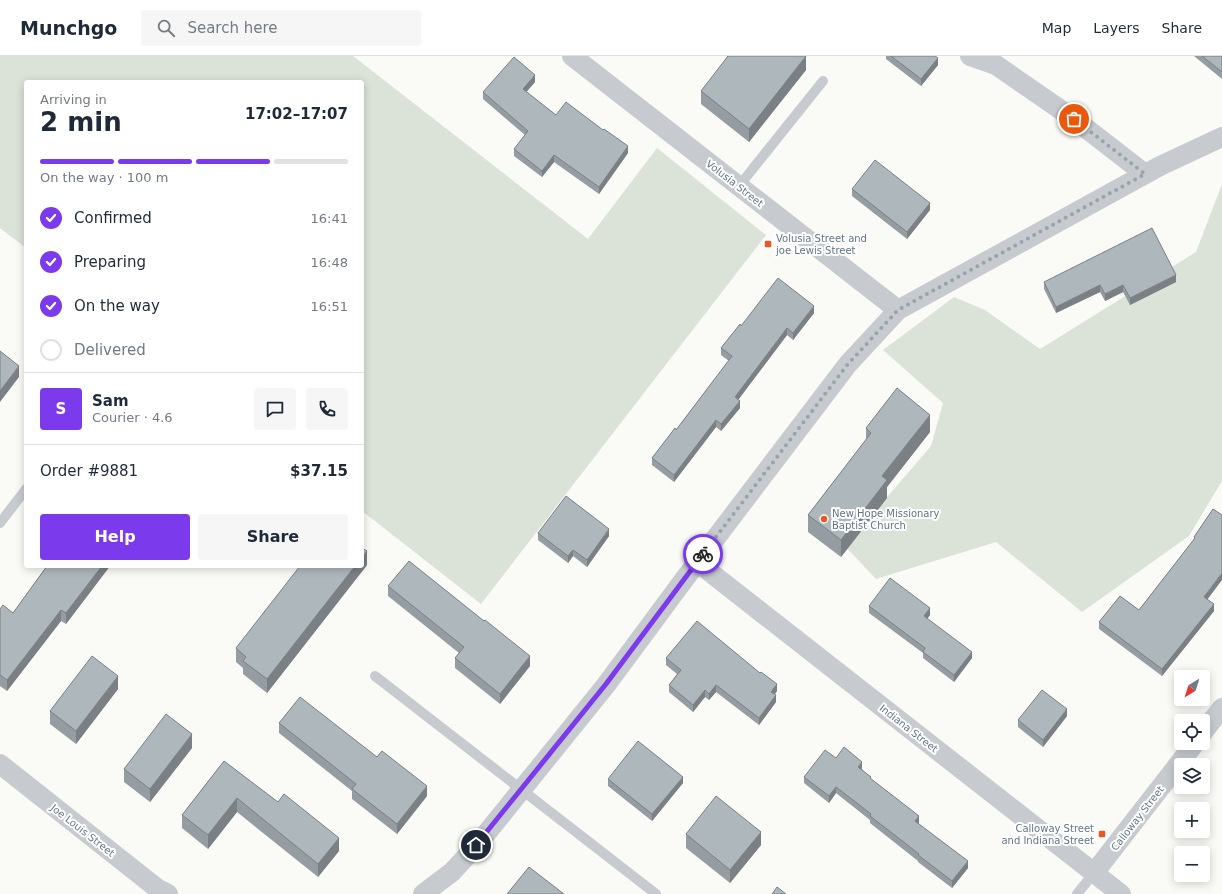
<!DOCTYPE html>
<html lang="en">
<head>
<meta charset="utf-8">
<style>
  :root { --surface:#fff; --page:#f6f6f7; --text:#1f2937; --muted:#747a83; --line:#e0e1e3; --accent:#7c3aed }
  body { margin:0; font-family:"DejaVu Sans",sans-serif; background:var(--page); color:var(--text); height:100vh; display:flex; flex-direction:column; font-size:15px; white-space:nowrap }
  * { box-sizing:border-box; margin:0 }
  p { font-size:13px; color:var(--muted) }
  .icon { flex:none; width:22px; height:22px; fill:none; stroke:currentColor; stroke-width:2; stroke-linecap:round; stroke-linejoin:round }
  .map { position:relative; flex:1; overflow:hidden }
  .side { position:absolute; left:24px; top:24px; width:340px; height:488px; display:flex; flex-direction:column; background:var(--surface); border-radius:4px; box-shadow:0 2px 10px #0003 }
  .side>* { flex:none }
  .needle { width:26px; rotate:218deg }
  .tools { position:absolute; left:1174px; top:614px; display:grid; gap:8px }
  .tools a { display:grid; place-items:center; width:36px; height:36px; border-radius:4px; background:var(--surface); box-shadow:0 2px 10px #0003; font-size:20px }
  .pin { position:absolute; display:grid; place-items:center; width:34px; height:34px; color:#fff; margin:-17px; border:2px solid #fff; border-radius:50%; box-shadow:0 1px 4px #0007 }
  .courier { position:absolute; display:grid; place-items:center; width:40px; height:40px; margin:-20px; border:3px solid #7c3aed; border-radius:50%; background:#fff; color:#222; box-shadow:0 1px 5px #0007 }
  .head em { font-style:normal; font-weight:800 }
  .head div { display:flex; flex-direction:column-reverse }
  .head { display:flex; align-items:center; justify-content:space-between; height:68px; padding:0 16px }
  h1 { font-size:26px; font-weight:800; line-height:30px }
  .bar { display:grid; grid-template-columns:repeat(4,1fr); gap:6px 4px; align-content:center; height:48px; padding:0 16px }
  .bar i { height:5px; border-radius:3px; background:var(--line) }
  .bar .selected { background:var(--accent) }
  .bar p { grid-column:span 4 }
  .line { display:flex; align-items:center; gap:10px; padding:0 16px; border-top:1px solid var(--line) }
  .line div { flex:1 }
  .round { display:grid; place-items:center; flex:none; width:42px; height:42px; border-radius:4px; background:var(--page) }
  ol { padding:0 16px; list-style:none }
  li { display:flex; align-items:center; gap:12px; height:44px }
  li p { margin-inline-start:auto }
  li .icon { padding:4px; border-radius:50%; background:var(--accent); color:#fff; stroke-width:4 }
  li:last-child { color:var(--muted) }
  li i { width:22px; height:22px; border:2px solid var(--line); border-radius:50% }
  .cta { display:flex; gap:8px; margin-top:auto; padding:8px 16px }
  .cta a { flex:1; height:46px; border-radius:4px; background:var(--accent); color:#fff; font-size:16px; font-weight:800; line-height:46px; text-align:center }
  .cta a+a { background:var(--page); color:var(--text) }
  header { display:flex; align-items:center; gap:24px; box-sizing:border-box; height:56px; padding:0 20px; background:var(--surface); border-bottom:1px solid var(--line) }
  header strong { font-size:19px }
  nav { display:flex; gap:22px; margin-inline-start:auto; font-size:14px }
  .search { width:280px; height:36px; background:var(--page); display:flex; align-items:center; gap:10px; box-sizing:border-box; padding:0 14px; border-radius:4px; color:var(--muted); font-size:15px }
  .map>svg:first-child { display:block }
</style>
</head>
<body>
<header>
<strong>Munchgo</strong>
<div class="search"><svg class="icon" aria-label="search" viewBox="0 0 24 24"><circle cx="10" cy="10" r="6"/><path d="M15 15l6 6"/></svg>Search here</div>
<nav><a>Map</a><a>Layers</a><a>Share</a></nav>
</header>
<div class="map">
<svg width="1222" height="838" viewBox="0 0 1222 838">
  <rect width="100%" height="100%" fill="#fafaf7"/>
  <path fill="#dbe2d8" d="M0 0H353L588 183 657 92 766 179 481 548 362 455V26H26V192L0 172Z
    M1222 128V425L1189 480 1082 556 996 486 876 523 845 490 931 390 943 347 883 294 954 241 985 254 1040 293 1196 196Z"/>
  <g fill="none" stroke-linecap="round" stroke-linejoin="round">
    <path stroke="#c7cbcf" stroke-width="10" d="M739 130 823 25
      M0 467 26 433
      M375 620 656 838
      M1077 838 1094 817"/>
    <path stroke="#c7cbcf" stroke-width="20" d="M572 0 898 254
      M970 0 996 9 1074 63 1145 118
      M697 506 1121 838
      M1203 676 1222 652
      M0 708 158 833 168 838
      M1094 817 1195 687
      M423 838 452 816 477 789 606 629 683 525 848 308 898 254 1160 110 1222 81"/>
  </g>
  <path fill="#969da2" d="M886 0H935L938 9 921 30 886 3Z
    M1194 0H1222V23Z
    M806 14 749 86 701 48V35Z
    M535 26 526 36 556 59 628 97 599 138 554 106 542 121 514 100V93L525 79 483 43V36Z
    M852 133 930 154 907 183 852 140Z
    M1044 226H1176L1130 249 1123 236 1105 245 1100 236 1056 257 1044 233Z
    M814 257 793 284 787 279 738 344 740 352 721 375 716 371 674 426 652 409V402L676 374 729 305 721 299V292L741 270Z
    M866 372 930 376 887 431V442L841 501 808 476V459L866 384Z
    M1213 453 1207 543 1214 555 1162 620 1099 573V566L1139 554 1194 484V481Z
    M538 477 609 480 587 511 573 500 568 507 538 484Z
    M367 509 267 637 243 618V612L236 606V592Z
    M47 510H110L66 568 61 565 7 635 0 630V553L13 557Z
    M388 530 530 610 500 648 455 612V602L459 597 388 540Z
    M869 550 930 559 927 563 972 602 954 626 923 602V597L869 557Z
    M666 602 777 635 775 638 776 646 759 669 716 636 709 644 705 641 693 656 669 636V629L677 618 666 609Z
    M118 633 76 688 50 668V655Z
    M1067 660 1043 691 1018 671V664Z
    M279 667 377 701 427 740 397 778 352 743V735L279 677Z
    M192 692 150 746 124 726V713Z
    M836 702 862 712V713L871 723 919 767V768L968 812 952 832 918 806V805L870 767V764L836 737 829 747 804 727V721Z
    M224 705 339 795 318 821 237 756 208 793 182 772V759Z
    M608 723 683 727 652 765 608 730Z
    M686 778 761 789 730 827 686 792Z"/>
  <path fill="#7a8084" d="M806 0V14L749 86V73Z
    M938 2V9L921 30V23Z
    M535 19V26L523 40V33Z
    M628 90V97L599 138V131Z
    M554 99V106L542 121V115Z
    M930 147V154L907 183V176Z
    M1176 219V226L1130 249V242Z
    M1100 229V236L1056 257V251Z
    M1123 229V236L1105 245V238Z
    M814 250V257L793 284V277Z
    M787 272V279L735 348V341Z
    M19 310V321L0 346V335Z
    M740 345V352L721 375V368Z
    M930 359V376L887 431V442L841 501V484L882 420Z
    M716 364V371L674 426V419Z
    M609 473V480L587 511V504Z
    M573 494V500L568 507V500Z
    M367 495V509L267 637V623L355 510H362V501Z
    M102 510H110L66 568V557Z
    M1222 517V524L1204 548V541Z
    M1214 548V555L1162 620V613Z
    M930 552V559L924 567V560Z
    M61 554V565L7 635V624Z
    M972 596V602L954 626V619Z
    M530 600V610L500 648V638Z
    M118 620V633L76 688V675Z
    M777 628V635L771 642V636Z
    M716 629V636L709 644V638Z
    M705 634V641L693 656V649Z
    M776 639V646L759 669V662Z
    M1067 653V660L1043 691V684Z
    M192 678V692L150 746V733Z
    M862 706V712L858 717V711Z
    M683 721V727L652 765V758Z
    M427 730V740L397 778V768Z
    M836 731V737L829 747V740Z
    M237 742V756L208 793V779Z
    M919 760V767L915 772V765Z
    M761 776V789L730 827V814Z
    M339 782V795L318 821V808Z
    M968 805V812L952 832V825Z"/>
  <path fill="#aeb7bc" stroke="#7a8084" d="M728 0H806L749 73 701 35Z
    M891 0H935L938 2 921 23Z
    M1202 0H1222V16Z
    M514 1 535 19 523 33 556 59 566 46 603 74 604 73 628 90 599 131 554 99 542 115 514 93 528 75 483 36Z
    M875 104 930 147 907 176 852 133Z
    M1152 172 1176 219 1130 242 1123 229 1105 238 1100 229 1056 251 1044 226Z
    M778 222 814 250 793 277 787 272 735 341 740 345 721 368 716 364 674 419 652 402 675 372 676 374 732 300 721 292 740 268 741 270Z
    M0 295 19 310 0 335Z
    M897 332 930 359 882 420 887 424 841 484 808 459 871 377 866 372Z
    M566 440 609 473 587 504 573 494 568 500 538 477Z
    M1213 453 1222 459V517L1204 541 1214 548 1162 613 1099 566 1120 540 1139 554 1195 482 1194 481Z
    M362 492 367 495 362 501Z
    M409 505 484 565 485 564 530 600 500 638 455 602 464 591 388 530Z
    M47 510H102L66 557 61 554 7 624 0 619V553L3 549 13 557Z
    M300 510H355L267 623 243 605 246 601 236 592Z
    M890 522 930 552 924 560 972 596 954 619 923 596 925 592 869 550Z
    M697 565 760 617 761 616 777 628 771 636 776 639 759 662 716 629 709 638 705 634 693 649 669 629 681 614 666 602Z
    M92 600 118 620 76 675 50 655Z
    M1042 634 1067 653 1043 684 1018 664Z
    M300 641 377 701 382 695 427 730 397 768 352 733 356 728 279 667Z
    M166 658 192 678 150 733 124 713Z
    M638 685 683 721 652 758 608 723Z
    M844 691 862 706 858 711 871 721 870 722 919 760 915 765 968 805 952 825 918 799 919 798 870 760 871 758 836 731 829 740 804 721 825 694 836 702Z
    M224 705 278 746 284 738 339 782 318 808 237 742 208 779 182 759Z
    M716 740 761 776 730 814 686 778Z
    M529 811 564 838H507Z
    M777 831 786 838H772Z"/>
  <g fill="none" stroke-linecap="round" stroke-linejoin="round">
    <path stroke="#98a4ac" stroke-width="4" stroke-dasharray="0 7.2" d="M703 498 848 308 898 254 1145 118 1074 63"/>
    <path stroke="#7c3aed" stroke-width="5" d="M476 789 606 628 703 498"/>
  </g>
  <g fill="#ed5624" stroke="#fff" stroke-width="1.5">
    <rect x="764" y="184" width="8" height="8" rx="2"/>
    <circle cx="824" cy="463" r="4"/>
    <rect x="1098" y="774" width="8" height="8" rx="2"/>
  </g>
  <g text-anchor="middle" stroke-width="4" stroke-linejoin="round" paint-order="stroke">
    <g font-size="10" fill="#637584" stroke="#fff">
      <text transform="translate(735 127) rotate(38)" y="4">Volusia Street</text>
      <text transform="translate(909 672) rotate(38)" y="4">Indiana Street</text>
      <text transform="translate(1137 762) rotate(-52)" y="4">Calloway Street</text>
      <text transform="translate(83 774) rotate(38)" y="4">Joe Louis Street</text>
    </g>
    <g font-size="10" fill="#637584" stroke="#fff" text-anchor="start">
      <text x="776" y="186">Volusia Street and<tspan x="776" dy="12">joe Lewis Street</tspan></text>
      <text x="832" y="461">New Hope Missionary<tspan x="832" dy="12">Baptist Church</tspan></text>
      <text x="1094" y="776" text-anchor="end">Calloway Street<tspan x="1094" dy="12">and Indiana Street</tspan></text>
    </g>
  </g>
</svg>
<div class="tools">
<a><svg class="needle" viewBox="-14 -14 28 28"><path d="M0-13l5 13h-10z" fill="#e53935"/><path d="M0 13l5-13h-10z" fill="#747a83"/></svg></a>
<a><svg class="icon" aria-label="locate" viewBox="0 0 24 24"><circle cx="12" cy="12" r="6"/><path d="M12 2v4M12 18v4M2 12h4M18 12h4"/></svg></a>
<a><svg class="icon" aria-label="layers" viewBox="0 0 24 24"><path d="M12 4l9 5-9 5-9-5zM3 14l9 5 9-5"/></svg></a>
<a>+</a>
<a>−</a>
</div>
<div class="pin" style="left:1074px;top:63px;background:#ea580c"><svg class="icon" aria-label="bag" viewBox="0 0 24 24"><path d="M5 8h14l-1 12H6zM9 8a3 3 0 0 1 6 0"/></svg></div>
<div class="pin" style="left:476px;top:789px;background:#1f2937"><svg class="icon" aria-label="home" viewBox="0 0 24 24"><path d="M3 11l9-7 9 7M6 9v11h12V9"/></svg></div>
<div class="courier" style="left:703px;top:498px"><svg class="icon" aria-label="bike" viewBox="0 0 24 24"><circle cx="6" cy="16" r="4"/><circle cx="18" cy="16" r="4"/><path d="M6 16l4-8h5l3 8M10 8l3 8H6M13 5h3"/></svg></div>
<section class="side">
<div class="head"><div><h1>2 min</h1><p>Arriving in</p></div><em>17:02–17:07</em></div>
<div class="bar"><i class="selected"></i><i class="selected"></i><i class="selected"></i><i></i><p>On the way · 100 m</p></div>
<ol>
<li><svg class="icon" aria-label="check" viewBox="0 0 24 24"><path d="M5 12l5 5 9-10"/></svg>Confirmed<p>16:41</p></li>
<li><svg class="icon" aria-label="check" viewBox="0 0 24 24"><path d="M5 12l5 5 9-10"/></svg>Preparing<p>16:48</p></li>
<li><svg class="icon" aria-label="check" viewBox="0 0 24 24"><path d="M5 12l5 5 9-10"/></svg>On the way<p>16:51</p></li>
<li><i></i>Delivered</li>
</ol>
<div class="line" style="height:72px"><b class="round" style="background:var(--accent);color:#fff">S</b><div><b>Sam</b><p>Courier · 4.6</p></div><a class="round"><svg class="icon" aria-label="chat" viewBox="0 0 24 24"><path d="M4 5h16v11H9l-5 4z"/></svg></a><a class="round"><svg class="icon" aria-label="phone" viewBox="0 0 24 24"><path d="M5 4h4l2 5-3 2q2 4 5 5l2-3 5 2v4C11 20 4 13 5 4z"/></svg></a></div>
<div class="line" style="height:52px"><div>Order #9881</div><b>$37.15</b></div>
<div class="cta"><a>Help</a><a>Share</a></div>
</section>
</div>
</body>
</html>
